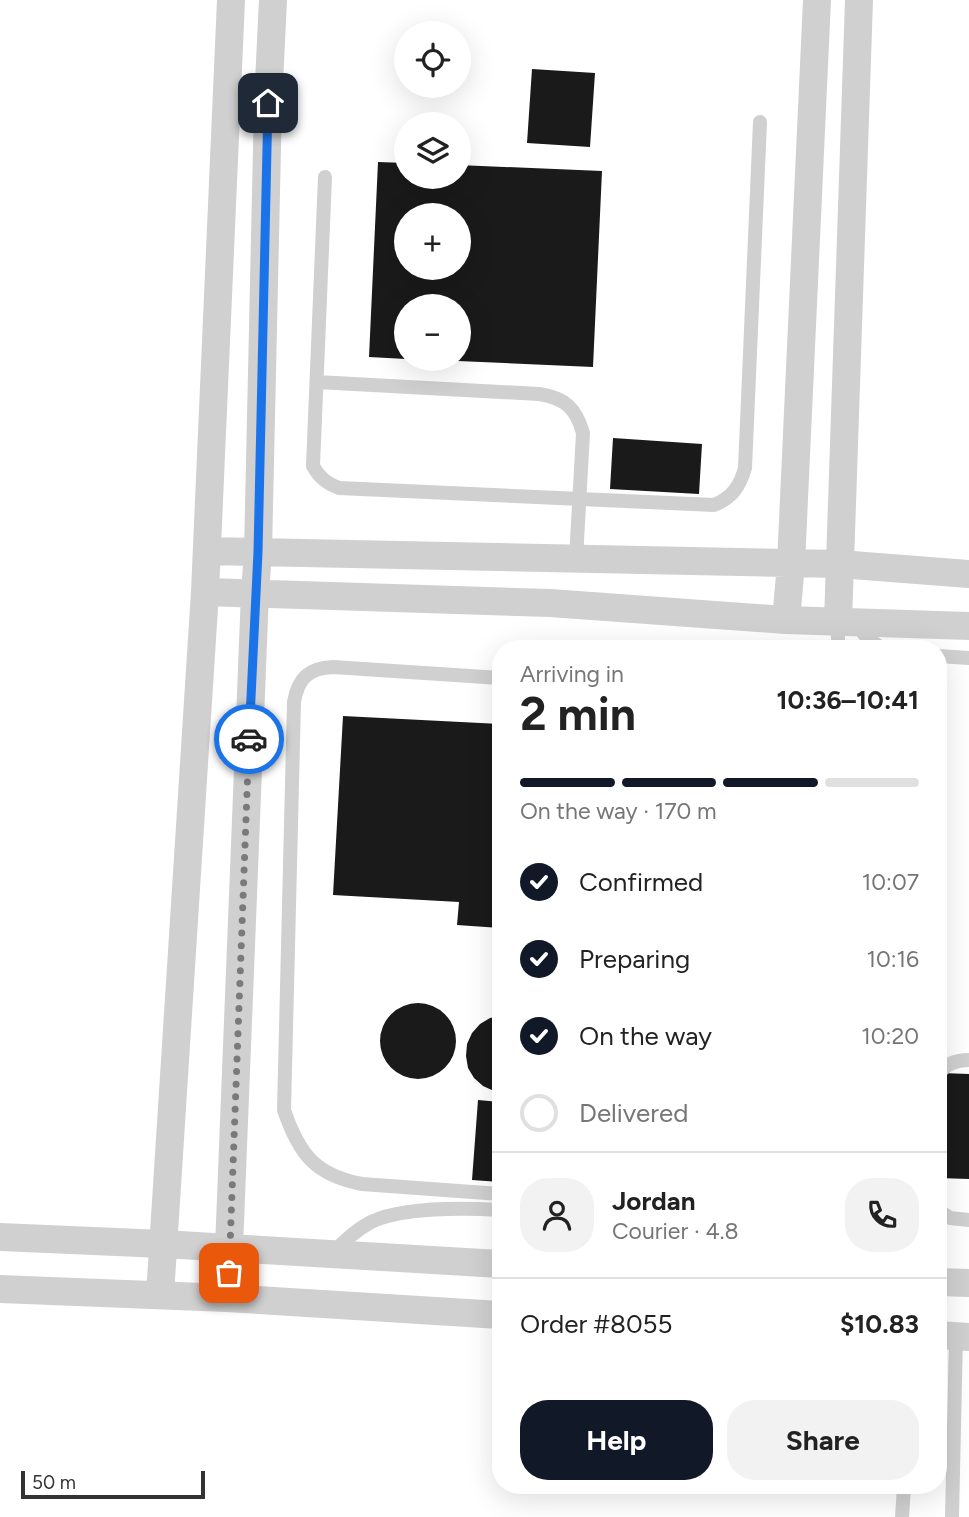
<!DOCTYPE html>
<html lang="en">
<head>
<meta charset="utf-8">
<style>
  :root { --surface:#fff; --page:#f2f2f2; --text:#222; --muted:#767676; --line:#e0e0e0; --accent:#111827 }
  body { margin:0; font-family:Figtree,sans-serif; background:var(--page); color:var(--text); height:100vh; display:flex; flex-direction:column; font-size:26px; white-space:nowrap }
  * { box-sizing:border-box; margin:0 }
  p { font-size:23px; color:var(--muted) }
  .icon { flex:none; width:38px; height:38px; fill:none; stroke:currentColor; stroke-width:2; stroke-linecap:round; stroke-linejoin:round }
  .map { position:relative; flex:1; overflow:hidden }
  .details { position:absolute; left:492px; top:640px; width:455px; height:854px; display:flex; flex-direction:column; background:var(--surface); border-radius:28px; box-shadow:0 7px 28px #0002 }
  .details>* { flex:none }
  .fabs { position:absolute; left:394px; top:21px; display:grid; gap:14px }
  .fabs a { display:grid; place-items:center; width:77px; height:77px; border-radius:50%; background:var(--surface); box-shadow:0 7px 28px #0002; font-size:35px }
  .scale { position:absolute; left:21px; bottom:18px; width:184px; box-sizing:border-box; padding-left:7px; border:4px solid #333; border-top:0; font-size:19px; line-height:24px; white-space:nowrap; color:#333; -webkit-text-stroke:5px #fff; paint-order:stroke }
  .pin { position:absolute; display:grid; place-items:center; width:60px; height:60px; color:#fff; margin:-30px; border-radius:14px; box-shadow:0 4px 10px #0006 }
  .courier { position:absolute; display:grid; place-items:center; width:70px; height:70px; margin:-35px; border:5px solid #1a73e8; border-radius:50%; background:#fff; color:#222; box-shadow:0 2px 9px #0007 }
  .head em { font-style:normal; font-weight:700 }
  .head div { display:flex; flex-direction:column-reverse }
  .head { display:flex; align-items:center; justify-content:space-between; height:119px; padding:0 28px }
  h1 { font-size:46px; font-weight:700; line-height:52px }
  .bar { display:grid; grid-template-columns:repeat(4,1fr); gap:10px 7px; align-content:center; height:84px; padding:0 28px }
  .bar i { height:9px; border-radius:5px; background:var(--line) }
  .bar .current { background:var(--accent) }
  .bar p { grid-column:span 4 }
  .line { display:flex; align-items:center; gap:18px; padding:0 28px; border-top:2px solid var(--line) }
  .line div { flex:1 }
  .round { display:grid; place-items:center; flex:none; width:74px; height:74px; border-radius:28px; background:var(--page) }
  ol { padding:0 28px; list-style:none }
  li { display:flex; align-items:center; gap:21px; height:77px }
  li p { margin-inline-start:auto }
  li .icon { padding:7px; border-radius:50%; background:var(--accent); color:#fff; stroke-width:4 }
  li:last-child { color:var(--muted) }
  li i { width:38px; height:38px; border:4px solid var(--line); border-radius:50% }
  .primary-button { display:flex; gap:14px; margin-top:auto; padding:14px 28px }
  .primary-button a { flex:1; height:80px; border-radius:28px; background:var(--accent); color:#fff; font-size:28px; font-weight:700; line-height:80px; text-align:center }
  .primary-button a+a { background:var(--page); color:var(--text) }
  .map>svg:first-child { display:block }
</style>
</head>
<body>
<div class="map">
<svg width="969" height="1517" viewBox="0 0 969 1517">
  <rect width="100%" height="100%" fill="#fff"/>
  <path fill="#1a1a1a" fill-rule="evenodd" d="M532 69 595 73 590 147 527 143Z
    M378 162 406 163V177H458V165L602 171 593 367 458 361V306H406V359L369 357ZM406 215H458V268H406Z
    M613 438 702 444 699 494 610 489Z
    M343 716 500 724V928L457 925 459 902 333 895Z
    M380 1041a38 38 0 1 1 76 0a38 38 0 1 1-76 0Z
    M500 1016V1091H494L483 1086 474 1078 468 1068 466 1056 467 1044 472 1033 480 1024 490 1018Z
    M941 1073 969 1074V1179L938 1178V1122Z
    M478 1100 500 1102V1182L472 1180Z
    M697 1486H723L722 1494 696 1493Z"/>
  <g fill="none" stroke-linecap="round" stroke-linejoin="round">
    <path stroke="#d0d0d0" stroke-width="14" d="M325 177 313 466C319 477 326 483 339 488L714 505C732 498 740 486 745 468L760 122
      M317 382 539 394C565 398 576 408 583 433L576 559
      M856 623 867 638 883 649
      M838 649V622
      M938 656 969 658
      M500 678 333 667C309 668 298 678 294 702L284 1110C299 1154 315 1175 362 1184L500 1194
      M938 1075C945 1064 956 1060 969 1060
      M938 1210 950 1218 969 1220
      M333 1253C344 1241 356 1230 371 1222 403 1207 465 1208 500 1210
      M902 1517 904 1486
      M952 1517 956 1336"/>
    <path stroke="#d0d0d0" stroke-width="28" d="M207 551 839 564 969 574
      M205 592 550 603 786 620 969 626
      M786 620 791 564 817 0
      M838 622 859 0
      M0 1237 163 1244 500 1264
      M938 1282 969 1283
      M0 1289 227 1298 500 1315
      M160 1295 205 592 231 0
      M227 1298 255 593 258 552 268 103 273 0
      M938 1335 969 1337"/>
  </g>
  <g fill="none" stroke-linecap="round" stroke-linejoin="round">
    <path stroke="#7a7a7a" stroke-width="7" stroke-dasharray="0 12.6" d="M229 1273 249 739"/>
    <path stroke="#1a73e8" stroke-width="9" d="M249 739 258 552 268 103"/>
  </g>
</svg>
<div class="fabs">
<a><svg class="icon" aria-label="locate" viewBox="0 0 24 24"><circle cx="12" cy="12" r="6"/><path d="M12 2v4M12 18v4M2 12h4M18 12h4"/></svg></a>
<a><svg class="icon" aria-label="layers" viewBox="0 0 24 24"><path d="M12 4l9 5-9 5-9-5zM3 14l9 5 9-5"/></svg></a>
<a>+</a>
<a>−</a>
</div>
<div class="scale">50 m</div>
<div class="pin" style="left:229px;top:1273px;background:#ea580c"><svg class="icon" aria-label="bag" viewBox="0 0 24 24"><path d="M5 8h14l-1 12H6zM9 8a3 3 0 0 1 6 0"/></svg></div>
<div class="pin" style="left:268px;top:103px;background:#1f2937"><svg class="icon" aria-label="home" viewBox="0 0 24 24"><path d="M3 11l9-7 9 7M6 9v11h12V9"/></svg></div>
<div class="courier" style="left:249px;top:739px"><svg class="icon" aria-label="car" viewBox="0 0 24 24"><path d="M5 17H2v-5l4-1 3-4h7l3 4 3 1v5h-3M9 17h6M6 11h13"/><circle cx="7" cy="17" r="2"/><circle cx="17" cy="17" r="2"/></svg></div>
<section class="details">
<div class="head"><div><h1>2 min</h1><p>Arriving in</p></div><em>10:36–10:41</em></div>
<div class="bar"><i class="current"></i><i class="current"></i><i class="current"></i><i></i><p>On the way · 170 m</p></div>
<ol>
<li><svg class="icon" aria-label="check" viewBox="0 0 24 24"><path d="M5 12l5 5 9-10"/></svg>Confirmed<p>10:07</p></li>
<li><svg class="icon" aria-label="check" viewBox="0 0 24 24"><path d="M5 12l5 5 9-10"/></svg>Preparing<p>10:16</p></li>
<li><svg class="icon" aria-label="check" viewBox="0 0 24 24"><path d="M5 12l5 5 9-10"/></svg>On the way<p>10:20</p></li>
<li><i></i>Delivered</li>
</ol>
<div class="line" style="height:126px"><a class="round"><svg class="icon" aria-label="person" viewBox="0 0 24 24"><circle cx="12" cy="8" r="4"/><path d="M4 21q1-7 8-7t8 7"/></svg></a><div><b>Jordan</b><p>Courier · 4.8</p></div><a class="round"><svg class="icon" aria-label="phone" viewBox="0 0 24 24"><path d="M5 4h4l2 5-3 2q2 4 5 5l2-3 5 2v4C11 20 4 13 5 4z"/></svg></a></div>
<div class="line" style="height:91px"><div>Order #8055</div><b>$10.83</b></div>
<div class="primary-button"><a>Help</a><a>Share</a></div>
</section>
</div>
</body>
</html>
